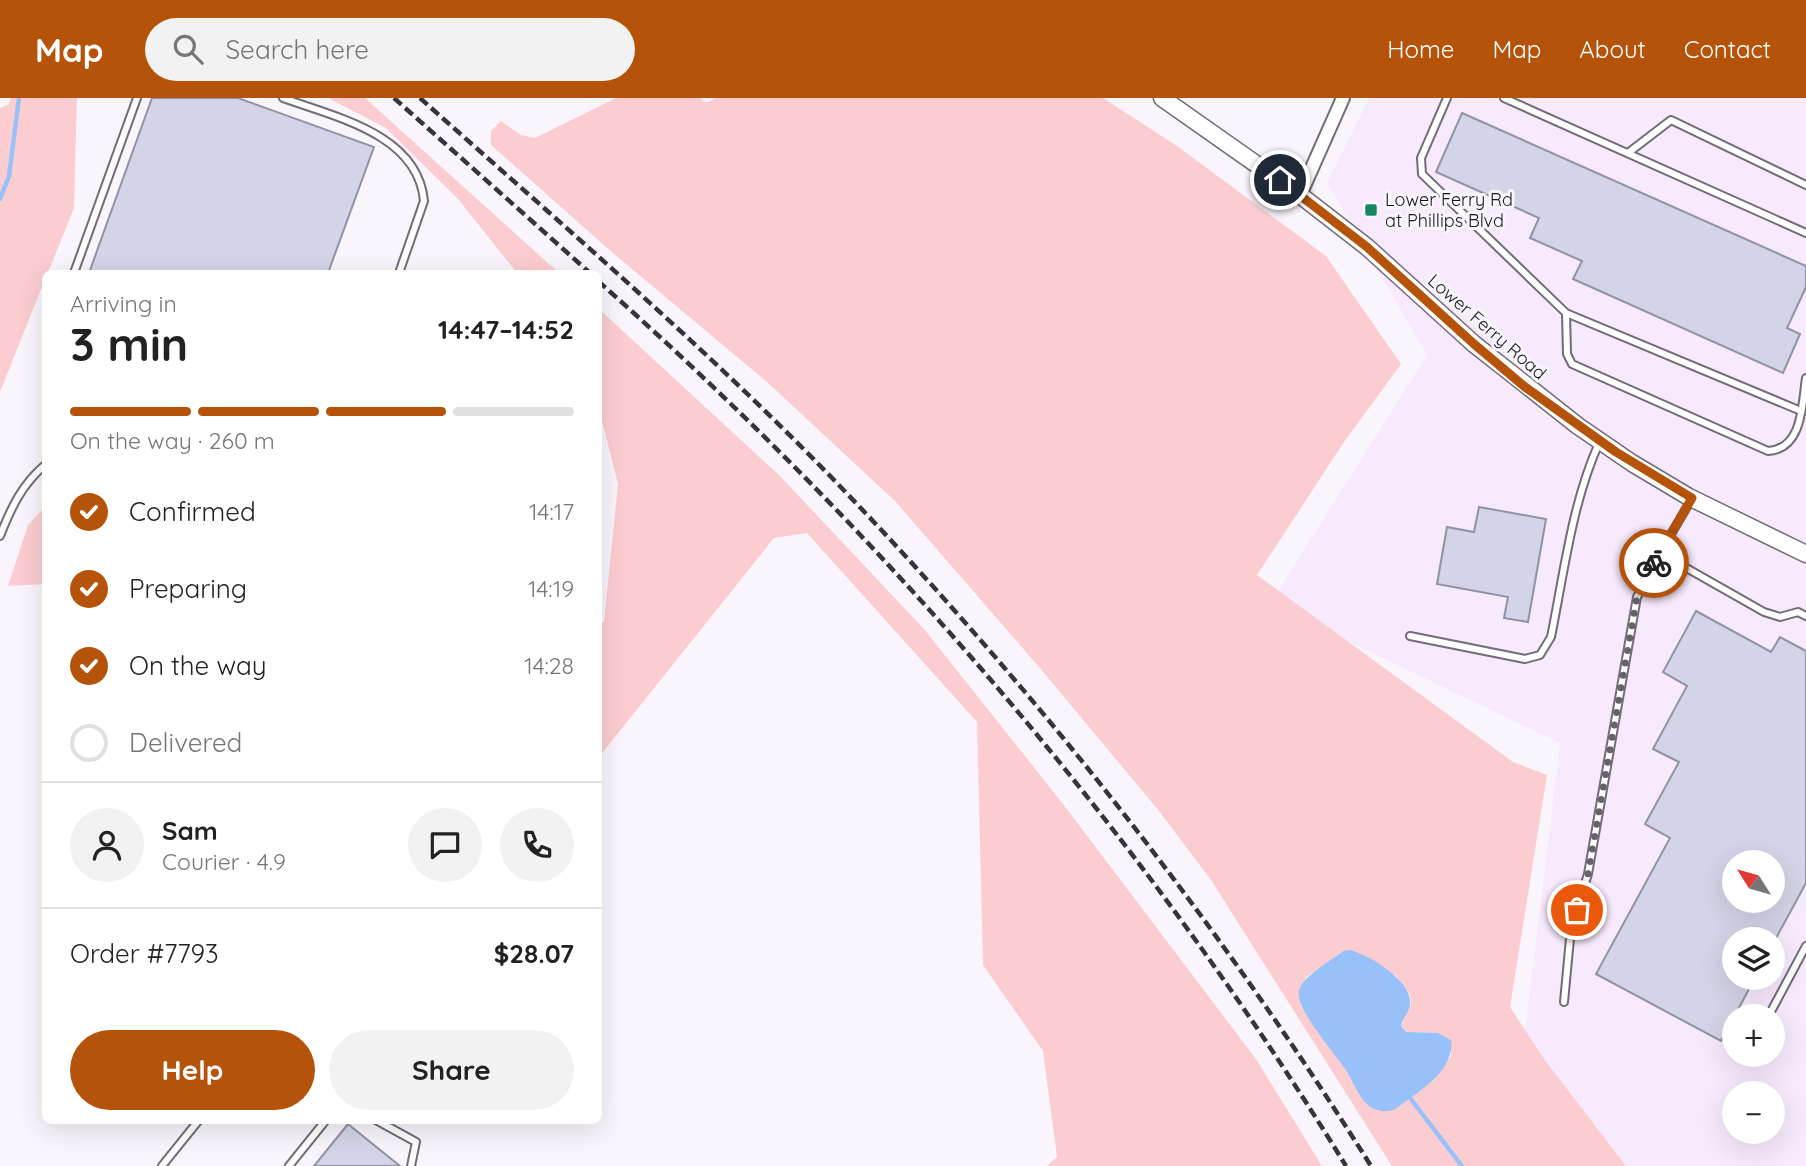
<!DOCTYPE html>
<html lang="en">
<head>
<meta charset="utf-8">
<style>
  :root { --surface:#fff; --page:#f2f2f2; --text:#222; --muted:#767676; --line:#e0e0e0; --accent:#b45309 }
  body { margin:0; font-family:Quicksand,sans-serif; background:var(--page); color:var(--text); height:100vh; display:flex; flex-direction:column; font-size:26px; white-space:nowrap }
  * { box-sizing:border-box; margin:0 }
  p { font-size:23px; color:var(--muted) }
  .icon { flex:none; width:38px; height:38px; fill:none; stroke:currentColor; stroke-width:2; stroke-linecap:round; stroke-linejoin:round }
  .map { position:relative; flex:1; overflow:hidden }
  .sheet { position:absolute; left:42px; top:172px; width:560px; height:854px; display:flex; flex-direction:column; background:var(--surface); border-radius:10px; box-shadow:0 7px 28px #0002 }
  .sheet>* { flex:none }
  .needle { width:46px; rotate:307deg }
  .tools { position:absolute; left:1722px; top:752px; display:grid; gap:14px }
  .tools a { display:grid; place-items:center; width:63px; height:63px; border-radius:50%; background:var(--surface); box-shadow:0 7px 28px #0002; font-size:35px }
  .pin { position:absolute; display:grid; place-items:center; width:60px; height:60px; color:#fff; margin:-30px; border:4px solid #fff; border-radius:50%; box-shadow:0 2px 7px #0007 }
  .courier { position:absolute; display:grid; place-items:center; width:70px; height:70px; margin:-35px; border:5px solid #b45309; border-radius:50%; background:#fff; color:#222; box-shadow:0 2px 9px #0007 }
  .headline em { font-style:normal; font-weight:700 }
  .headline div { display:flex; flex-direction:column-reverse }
  .headline { display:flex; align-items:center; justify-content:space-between; height:119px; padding:0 28px }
  h1 { font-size:46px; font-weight:700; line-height:52px }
  .bar { display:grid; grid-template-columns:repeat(4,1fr); gap:10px 7px; align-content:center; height:84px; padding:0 28px }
  .bar i { height:9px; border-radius:5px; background:var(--line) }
  .bar .selected { background:var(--accent) }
  .bar p { grid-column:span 4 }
  .line { display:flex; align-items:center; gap:18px; padding:0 28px; border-top:2px solid var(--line) }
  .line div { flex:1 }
  .round { display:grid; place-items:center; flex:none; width:74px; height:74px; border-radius:37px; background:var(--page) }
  ol { padding:0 28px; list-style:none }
  li { display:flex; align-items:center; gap:21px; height:77px }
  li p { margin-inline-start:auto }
  li .icon { padding:7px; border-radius:50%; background:var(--accent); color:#fff; stroke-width:4 }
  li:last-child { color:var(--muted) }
  li i { width:38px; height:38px; border:4px solid var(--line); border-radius:50% }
  .primary-button { display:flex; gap:14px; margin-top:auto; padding:14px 28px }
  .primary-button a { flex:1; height:80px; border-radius:42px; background:var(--accent); color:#fff; font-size:28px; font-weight:700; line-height:80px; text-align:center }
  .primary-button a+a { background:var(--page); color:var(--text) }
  header { display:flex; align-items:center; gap:42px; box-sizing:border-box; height:98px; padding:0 35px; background:var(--accent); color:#fff }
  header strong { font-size:33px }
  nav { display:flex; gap:38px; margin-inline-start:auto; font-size:24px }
  .search { width:490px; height:63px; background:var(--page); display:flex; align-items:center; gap:18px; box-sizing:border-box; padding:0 24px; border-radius:38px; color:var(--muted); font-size:26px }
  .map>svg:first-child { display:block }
</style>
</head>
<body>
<header>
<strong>Map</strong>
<div class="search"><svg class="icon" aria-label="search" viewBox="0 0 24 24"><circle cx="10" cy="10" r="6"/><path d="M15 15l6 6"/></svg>Search here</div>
<nav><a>Home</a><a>Map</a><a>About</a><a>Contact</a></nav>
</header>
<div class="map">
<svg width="1806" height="1068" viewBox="0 0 1806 1068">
  <rect width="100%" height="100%" fill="#faf5fd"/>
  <path fill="#f7eafd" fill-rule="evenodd" d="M1369 0H1806V1068H1603L1521 967 1560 645 1270 506 1427 257 1327 85ZM1734 765H1773V803H1734ZM1734 842H1773V880H1734ZM1734 919H1773V957H1734ZM1734 996H1773V1034H1734Z"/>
  <path fill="#fccdd0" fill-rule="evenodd" d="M11 0H77L74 110 48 175H46L45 181 0 294V10L8 7Z
    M328 0H365L559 175H517L458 101 386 30Z
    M616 0H700L706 5 716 0H1103L1177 48 1326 158 1401 266 1344 344 1257 477 1513 664 1547 677 1510 909 1544 961 1626 1068H1392L1211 782 1159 713 1039 569 895 403 767 284 614 156 491 47V33L501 23 521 37 535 40ZM1343 853 1357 854 1396 878 1410 897 1411 906 1401 928 1406 934 1438 935 1451 942V958L1435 980 1366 1005 1345 971 1305 880Z
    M599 211 780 378 924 531 1063 706 1256 961 1322 1068H1047L1057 1059 1043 953 983 867 977 624 807 435 774 440 599 659V525L604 524 618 386 599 311Z
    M45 409V486L8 488 28 427Z"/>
  <path fill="#97c1f8" d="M1350 852C1368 856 1410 882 1410 903 1411 913 1403 919 1401 928L1406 934 1438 935 1451 942C1455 974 1417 994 1394 1012 1384 1015 1373 1013 1365 1004 1357 995 1352 981 1345 971 1335 955 1295 911 1299 893 1302 878 1331 863 1343 853Z"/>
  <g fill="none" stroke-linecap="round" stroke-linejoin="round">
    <path stroke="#97c1f8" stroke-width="4.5" d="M0 101 9 78 19 0
      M1410 1000 1462 1068"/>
  </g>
  <path fill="#d4d4e8" stroke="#9192a4" stroke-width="2" fill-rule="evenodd" d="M152 0H238L374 49 328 175H89Z
    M1462 15 1806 168V189L1787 230 1800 236 1783 275 1573 181 1582 163 1530 140 1539 120 1436 74Z
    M1479 409 1546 421 1528 524 1504 520 1508 499 1437 486 1447 429 1474 434Z
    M1696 513 1771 554 1780 539 1806 553V785L1775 842H1734V880H1755L1721 943 1596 876 1670 740 1645 726 1679 664 1653 651 1687 588 1663 574ZM1734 765H1773V803H1734Z
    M348 1026 400 1068H314Z"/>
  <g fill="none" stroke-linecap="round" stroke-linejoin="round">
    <defs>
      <path id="service" d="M283 0C335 19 418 36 424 103L399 175
        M1447 0 1421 60 1422 76 1566 215 1567 256 1572 266 1768 353C1803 351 1802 306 1806 280
        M1504 0 1806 135
        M1628 55 1671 22 1806 87
        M74 175 137 0
        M1566 215 1801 313
        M0 438C11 410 22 386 46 366
        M1660 455 1691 402
        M1410 538 1525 561 1540 557 1551 539C1564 475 1572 405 1599 345
        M1564 904 1571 830 1588 776 1637 499 1660 455 1764 514 1780 519 1798 514 1806 518
        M1768 919 1806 848
        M376 1022 416 1044 411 1068
        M162 1068 199 1022
        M289 1068 326 1022"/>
      <path id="minor" d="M1300 97 1343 0"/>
      <path id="tertiary" d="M1162 0 1300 97 1367 149 1474 246 1578 328 1632 365 1689 399 1806 456"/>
    </defs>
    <use href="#service" stroke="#746a79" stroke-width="10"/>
    <use href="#minor" stroke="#746a79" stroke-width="16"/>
    <use href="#tertiary" stroke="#746a79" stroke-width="19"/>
    <use href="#service" stroke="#fff" stroke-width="6"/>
    <use href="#minor" stroke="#fff" stroke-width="12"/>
    <use href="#tertiary" stroke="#fff" stroke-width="16"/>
    <path stroke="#38333a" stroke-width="4.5" stroke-dasharray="10 5" stroke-linecap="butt" d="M394 0 590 175
      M420 0C560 125 703 247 834 382 1036 592 1216 821 1371 1068
      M598 183C887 439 1144 739 1346 1068"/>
  </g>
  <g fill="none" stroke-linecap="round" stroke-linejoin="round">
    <path stroke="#68636a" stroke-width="7" stroke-dasharray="0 12.6" d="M1577 812 1588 776 1637 499 1654 465"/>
    <path stroke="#b45309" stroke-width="9" d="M1280 82 1367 149 1474 246 1525 289 1616 354 1692 400 1654 465"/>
  </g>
  <rect fill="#168664" stroke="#faf5fd" stroke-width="2.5" x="1364" y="105" width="14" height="14" rx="3.5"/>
  <g text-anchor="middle" stroke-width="6" stroke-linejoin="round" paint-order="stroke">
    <g font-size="18" fill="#19151b" stroke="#faf5fd" text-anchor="start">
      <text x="1385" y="108">Lower Ferry Rd<tspan x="1385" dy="21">at Phillips Blvd</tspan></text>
    </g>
    <g font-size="18" fill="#19151b" stroke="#faf5fd">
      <text transform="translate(1487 229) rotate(41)" y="6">Lower Ferry Road</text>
    </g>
  </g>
</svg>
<div class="tools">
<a><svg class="needle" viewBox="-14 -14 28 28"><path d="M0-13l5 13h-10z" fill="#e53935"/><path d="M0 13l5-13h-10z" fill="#767676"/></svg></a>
<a><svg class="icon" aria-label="layers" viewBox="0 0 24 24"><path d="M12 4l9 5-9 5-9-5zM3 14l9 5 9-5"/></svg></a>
<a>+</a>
<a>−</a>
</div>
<div class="pin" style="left:1577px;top:812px;background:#ea580c"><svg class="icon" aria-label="bag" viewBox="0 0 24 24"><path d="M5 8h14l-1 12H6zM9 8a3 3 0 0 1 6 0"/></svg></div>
<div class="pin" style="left:1280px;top:82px;background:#1f2937"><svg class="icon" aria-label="home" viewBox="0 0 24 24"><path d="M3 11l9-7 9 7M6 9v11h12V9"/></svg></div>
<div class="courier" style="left:1654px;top:465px"><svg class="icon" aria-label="bike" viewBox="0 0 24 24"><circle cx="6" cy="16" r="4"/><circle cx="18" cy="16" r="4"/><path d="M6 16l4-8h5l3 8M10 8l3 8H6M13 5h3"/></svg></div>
<section class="sheet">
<div class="headline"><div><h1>3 min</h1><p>Arriving in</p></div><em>14:47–14:52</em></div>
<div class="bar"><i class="selected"></i><i class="selected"></i><i class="selected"></i><i></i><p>On the way · 260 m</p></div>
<ol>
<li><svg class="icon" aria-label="check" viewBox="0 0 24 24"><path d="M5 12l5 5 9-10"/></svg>Confirmed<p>14:17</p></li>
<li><svg class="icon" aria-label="check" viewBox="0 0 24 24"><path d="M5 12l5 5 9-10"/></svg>Preparing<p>14:19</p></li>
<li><svg class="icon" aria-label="check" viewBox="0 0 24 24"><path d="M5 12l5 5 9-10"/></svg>On the way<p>14:28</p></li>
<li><i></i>Delivered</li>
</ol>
<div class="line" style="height:126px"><a class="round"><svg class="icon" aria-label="person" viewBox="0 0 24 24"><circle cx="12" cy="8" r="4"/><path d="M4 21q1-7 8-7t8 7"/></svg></a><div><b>Sam</b><p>Courier · 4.9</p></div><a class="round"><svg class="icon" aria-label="chat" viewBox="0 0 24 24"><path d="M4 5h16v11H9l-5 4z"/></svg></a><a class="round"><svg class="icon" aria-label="phone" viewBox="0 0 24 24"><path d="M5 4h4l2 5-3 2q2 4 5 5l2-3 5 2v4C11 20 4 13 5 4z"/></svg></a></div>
<div class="line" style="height:91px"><div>Order #7793</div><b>$28.07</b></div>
<div class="primary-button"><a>Help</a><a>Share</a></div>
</section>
</div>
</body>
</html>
